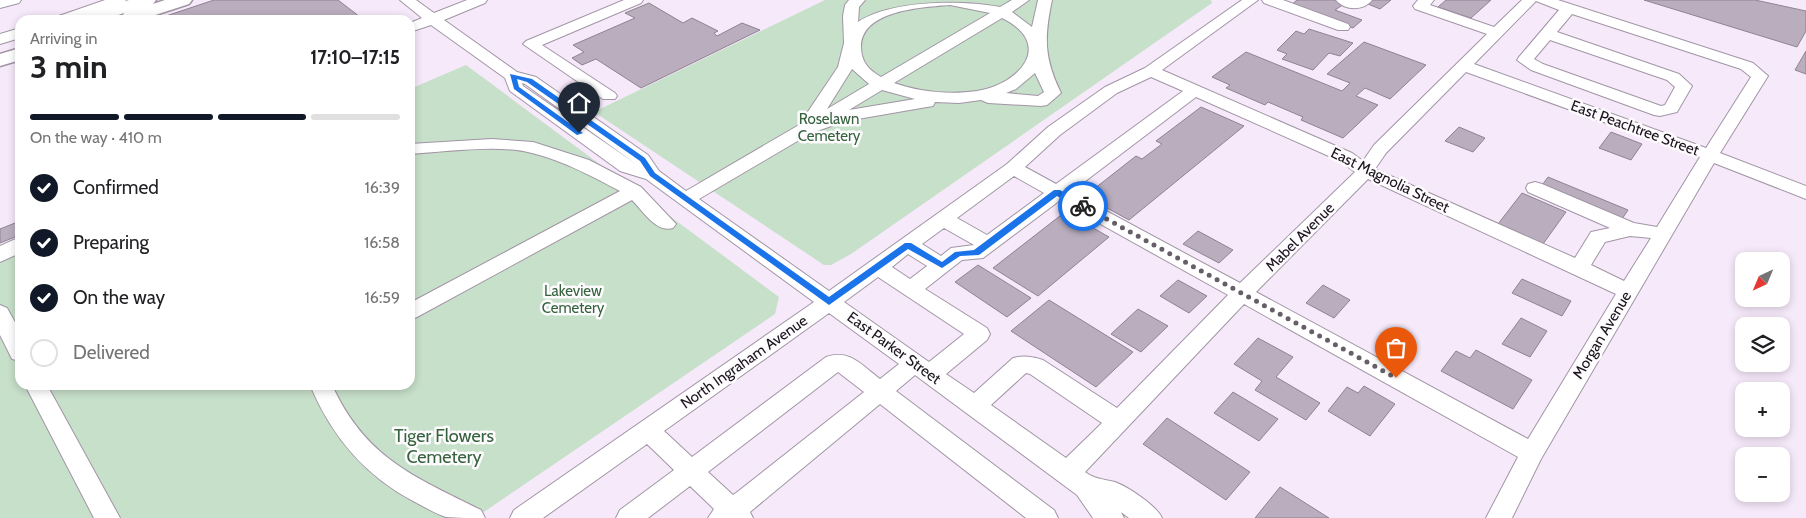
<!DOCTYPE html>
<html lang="en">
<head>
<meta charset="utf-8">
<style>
  :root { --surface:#fff; --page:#f2f2f2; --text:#202124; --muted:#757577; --line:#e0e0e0; --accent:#111827 }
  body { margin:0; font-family:Cabin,sans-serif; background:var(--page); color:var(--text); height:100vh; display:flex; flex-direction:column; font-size:19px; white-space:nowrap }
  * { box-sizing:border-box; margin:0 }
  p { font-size:16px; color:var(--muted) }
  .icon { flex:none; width:28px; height:28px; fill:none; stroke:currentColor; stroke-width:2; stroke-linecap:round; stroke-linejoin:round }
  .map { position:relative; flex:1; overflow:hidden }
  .side { position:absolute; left:15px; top:15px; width:400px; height:375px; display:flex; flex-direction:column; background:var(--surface); border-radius:15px; box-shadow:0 2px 8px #0003 }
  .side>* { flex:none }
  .needle { width:32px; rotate:224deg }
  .tools { position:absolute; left:1735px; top:252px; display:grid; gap:10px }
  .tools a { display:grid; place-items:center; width:55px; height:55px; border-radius:10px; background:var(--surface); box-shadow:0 2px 8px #0003; font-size:25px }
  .pin { position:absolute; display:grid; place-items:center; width:42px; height:42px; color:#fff; margin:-51px -21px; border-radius:50% 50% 50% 0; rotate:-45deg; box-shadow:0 0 5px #0007 }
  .pin .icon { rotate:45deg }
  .courier { position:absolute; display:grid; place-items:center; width:50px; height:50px; margin:-25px; border:4px solid #1a73e8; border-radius:50%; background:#fff; color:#222; box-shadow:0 1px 6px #0007 }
  .headline em { font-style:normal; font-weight:800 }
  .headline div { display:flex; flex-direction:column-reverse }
  .headline { display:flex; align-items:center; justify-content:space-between; height:85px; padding:0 15px }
  h1 { font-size:32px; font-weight:800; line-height:38px }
  .bar { display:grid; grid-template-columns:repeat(4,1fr); gap:8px 5px; align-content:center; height:60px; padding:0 15px }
  .bar i { height:6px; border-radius:4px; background:var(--line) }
  .bar .current { background:var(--accent) }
  .bar p { grid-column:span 4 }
  ol { padding:0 15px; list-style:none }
  li { display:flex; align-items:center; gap:15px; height:55px }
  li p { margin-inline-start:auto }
  li .icon { padding:5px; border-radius:50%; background:var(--accent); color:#fff; stroke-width:4 }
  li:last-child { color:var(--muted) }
  li i { width:28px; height:28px; border:2px solid var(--line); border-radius:50% }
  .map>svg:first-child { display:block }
</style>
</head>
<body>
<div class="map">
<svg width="1806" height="518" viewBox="0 0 1806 518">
  <rect width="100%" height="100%" fill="#f6e9fa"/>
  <path fill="#c7e0ca" d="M825 0H1211L1212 3 851 254 831 265H824L594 112Z
    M466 65 779 297 775 314 475 518H0V245L20 237V385H410V89Z"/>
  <path fill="#baaebe" stroke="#8f8393" d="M214 0H338L364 20H154Z
    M1297 0H1334L1344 4 1335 10 1362 20 1353 28 1291 5Z
    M1373 0H1391L1380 9 1368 4Z
    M1446 0H1491L1471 18 1438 7Z
    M1644 0H1755L1806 11V31L1797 47Z
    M649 3 683 23 692 18 718 31 714 33 717 36 742 23 760 30 641 88 596 59 582 65 572 58 584 52 573 45 635 18 625 13Z
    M1309 29 1353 43 1340 56 1329 53 1313 70 1282 59 1287 54 1277 50 1296 31 1304 34Z
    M1364 42 1426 65 1390 99 1365 88 1356 96 1378 105 1343 138 1301 120 1303 117 1268 102 1265 105 1226 88 1230 85 1212 77 1246 52 1342 91 1350 83 1327 74Z
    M1806 51V74L1795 70Z
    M1201 107 1244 126 1129 220 1085 196 1136 156 1142 159 1162 144 1156 141Z
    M1459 127 1485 138 1473 152 1445 141Z
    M1611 132 1642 144 1631 160 1599 148Z
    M1548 177 1628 210 1620 222 1540 188Z
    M1522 193 1566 212 1543 244 1498 224Z
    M1065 212 1109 237 1038 296 993 268Z
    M20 221V235L0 243V229Z
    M1198 231 1233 250 1219 263 1183 244Z
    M978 265 1031 298 1007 317 955 282Z
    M1522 279 1571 301 1562 316 1512 293Z
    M1178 280 1207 296 1189 313 1160 296Z
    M1323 285 1350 300 1334 318 1306 303Z
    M1049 300 1133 352 1096 387 1011 331Z
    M1138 309 1168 326 1141 352 1111 334Z
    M1521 318 1547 331 1530 357 1502 344Z
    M1258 338 1293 357 1276 377 1320 403 1306 420 1255 390 1262 381 1234 364Z
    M1476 350 1532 380 1513 409 1441 371 1456 351 1470 358Z
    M1364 386 1395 404 1370 436 1328 411 1347 387 1358 393Z
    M1233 392 1278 419 1259 441 1214 413Z
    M1167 418 1250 472 1226 500 1143 444Z
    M1280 487 1329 518H1255Z"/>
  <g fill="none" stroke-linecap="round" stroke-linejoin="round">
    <defs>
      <path id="minor" d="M0 0H21L19 3 0 8Z
        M105 0H126L124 3 75 20H54L56 17Z
        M400 0H416L434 13 467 0H487L485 3 444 20 517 72 536 77 648 155 659 171 686 191 799 125 838 67 844 43 843 16 845 5 849 0H865L859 7 858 22C891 0 961 0 1000 7L1012 0H1029L1012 12 1032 27 1038 0H1052C1044 38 1044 58 1061 93L1047 105 1041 106 988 103 981 100 959 103 935 102 933 106 927 107 846 121 811 133 699 199 829 291 1007 164 1048 127 1105 87 1145 68 1242 0H1258L1162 70 1352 153 1363 161 1374 145 1487 34 1415 9 1413 6 1418 0H1434L1430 5 1494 27 1522 0H1558L1753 63 1768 76 1720 153 1806 186V199L1714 163 1541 459 1512 518H1486L1518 457 1244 304 1085 472C1094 479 1103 479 1115 482 1128 487 1156 505 1162 518H1129L1121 512 1124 518H1093L1077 495 915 375 896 391 1054 510 1058 518H1026L880 404 750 512 753 518H708L714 509 690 486 648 518H616L620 510 674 470 647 444 543 518H510L514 510 814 302 646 179 620 171 510 91 505 78 431 25 410 32V23L422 18ZM1536 1 1559 10 1519 57 1517 60 1531 70 1654 115 1660 116 1677 112 1692 86 1679 74 1557 32 1572 14 1741 69 1751 77 1706 148 1474 64ZM950 5 990 13 881 77C869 70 861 62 861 47 861 10 923 7 950 5ZM1002 18C1055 44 1020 84 977 91 949 95 920 92 894 83ZM1550 40 1667 80 1675 87 1665 105 1661 106 1543 64 1534 59ZM852 69 869 84 827 109ZM1466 72 1700 157 1657 227 1634 223 1542 184 1535 182 1528 184 1526 188 1528 192 1610 228 1591 232 1575 258 1375 169 1386 153ZM1035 73 1044 92 1038 96 1006 93 1016 89ZM1151 77 1183 91 1056 184 1025 167 1060 135 1117 93ZM522 83 525 84 636 164 523 86ZM882 90 915 99 849 110ZM1196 97 1340 161 1355 172 1240 283 1071 192ZM1014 176 1044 193 987 235 957 218ZM1368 179 1616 294 1528 439 1256 292ZM1059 201 1228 295 1117 408 1043 360C1033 357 1024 355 1013 358L974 393 946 374 987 340 990 334 987 328 925 289 962 260 983 258ZM944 228 974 245 951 248 941 256 922 244ZM1630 236 1651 238 1624 281 1591 265 1605 242ZM908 254 927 266 910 279 892 267ZM878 277 964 334 929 362 844 302ZM829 313 899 364 880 379C861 365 850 349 826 357L692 457 664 431ZM838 372 864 392 736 493 733 495 708 472ZM1026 373 1030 374 1102 423 1066 458 991 405Z
        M624 0H643L641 3 542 45 615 93 617 96 615 99H603L523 44 526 41Z
        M1262 0H1283L1348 24 1350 27 1348 30H1338L1264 3Z
        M1336 0H1372C1364 11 1345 11 1336 0Z
        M20 28V38L0 44V34Z
        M492 139 533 142 589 160 641 187 676 224 673 228C656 233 643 211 632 200L417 317 410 320V303L620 191C591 176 564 161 532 153 500 144 444 152 410 154V144Z
        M20 237V253L0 262V246Z
        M0 305 7 308 20 331V361L12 359 0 335Z
        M25 385H47L120 518H94Z
        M310 385H332C365 458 415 477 481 510L485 518C473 518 457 518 446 517 436 514 425 507 415 502 365 476 332 437 310 385Z"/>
      <path id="major" d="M129 0H156L153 4 165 0H192L189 4 140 20H124L122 17 124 13 104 20H76L78 16Z
        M20 48V60L0 66V54Z"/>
    </defs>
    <use href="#minor" stroke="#a195a5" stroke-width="2"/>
    <use href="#major" stroke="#a195a5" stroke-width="3"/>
    <use href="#minor" fill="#fff" fill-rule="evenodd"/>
    <use href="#major" fill="#fff" fill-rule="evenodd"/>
  </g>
  <path fill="#1a73e8" d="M510 74 532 79 645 158 655 173 829 297 905 243H911L942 262 955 252 974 250 1054 190H1060L1086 206 1080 208 1057 196 979 255 960 256 942 268 908 249 829 305 650 176 640 161 527 82 517 79 519 87 583 133 577 135 514 89Z"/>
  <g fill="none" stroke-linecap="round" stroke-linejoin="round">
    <path stroke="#665f68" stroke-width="5" stroke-dasharray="0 9" d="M1083 206 1396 378"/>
  </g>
  <g text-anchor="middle" stroke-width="5" stroke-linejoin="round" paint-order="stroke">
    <g font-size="15" fill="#36633e" stroke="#fdfbfe">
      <text x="829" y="124">Roselawn<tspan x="829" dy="17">Cemetery</tspan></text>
      <text x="573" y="296">Lakeview<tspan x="573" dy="17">Cemetery</tspan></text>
    </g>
    <g font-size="15" fill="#19141a" stroke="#fdfbfe">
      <text transform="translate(1635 128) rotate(20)" y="5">East Peachtree Street</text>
      <text transform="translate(1390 180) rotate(26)" y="5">East Magnolia Street</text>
      <text transform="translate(1300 237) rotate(-45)" y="5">Mabel Avenue</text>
      <text transform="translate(1602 335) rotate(-59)" y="5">Morgan Avenue</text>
      <text transform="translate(894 348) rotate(36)" y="5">East Parker Street</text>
      <text transform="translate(744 362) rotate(-35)" y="5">North Ingraham Avenue</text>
    </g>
    <g font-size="18" fill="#36633e" stroke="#fdfbfe">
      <text x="444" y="442">Tiger Flowers<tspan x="444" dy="21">Cemetery</tspan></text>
    </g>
  </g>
</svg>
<div class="tools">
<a><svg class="needle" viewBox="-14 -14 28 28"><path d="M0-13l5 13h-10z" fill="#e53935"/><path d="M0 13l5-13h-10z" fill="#757577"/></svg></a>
<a><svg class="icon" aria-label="layers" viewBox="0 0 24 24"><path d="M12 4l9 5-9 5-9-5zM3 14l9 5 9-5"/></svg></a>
<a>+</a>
<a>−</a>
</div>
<div class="pin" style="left:1396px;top:378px;background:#ea580c"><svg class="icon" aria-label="bag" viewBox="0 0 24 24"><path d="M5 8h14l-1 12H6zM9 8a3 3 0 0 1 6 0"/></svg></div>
<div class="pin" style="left:579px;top:133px;background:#1f2937"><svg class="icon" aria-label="home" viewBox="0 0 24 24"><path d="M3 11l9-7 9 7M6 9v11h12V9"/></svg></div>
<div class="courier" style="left:1083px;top:206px"><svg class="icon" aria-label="bike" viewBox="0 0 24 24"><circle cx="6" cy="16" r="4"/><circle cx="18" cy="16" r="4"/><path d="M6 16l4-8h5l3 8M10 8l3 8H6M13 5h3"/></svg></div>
<section class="side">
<div class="headline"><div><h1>3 min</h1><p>Arriving in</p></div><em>17:10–17:15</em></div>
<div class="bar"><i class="current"></i><i class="current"></i><i class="current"></i><i></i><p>On the way · 410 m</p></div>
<ol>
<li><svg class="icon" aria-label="check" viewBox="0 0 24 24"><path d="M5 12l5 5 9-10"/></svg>Confirmed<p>16:39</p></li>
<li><svg class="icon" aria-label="check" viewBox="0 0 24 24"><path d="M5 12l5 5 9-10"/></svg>Preparing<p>16:58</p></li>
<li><svg class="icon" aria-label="check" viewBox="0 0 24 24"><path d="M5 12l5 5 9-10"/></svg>On the way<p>16:59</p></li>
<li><i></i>Delivered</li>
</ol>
</section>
</div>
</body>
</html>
